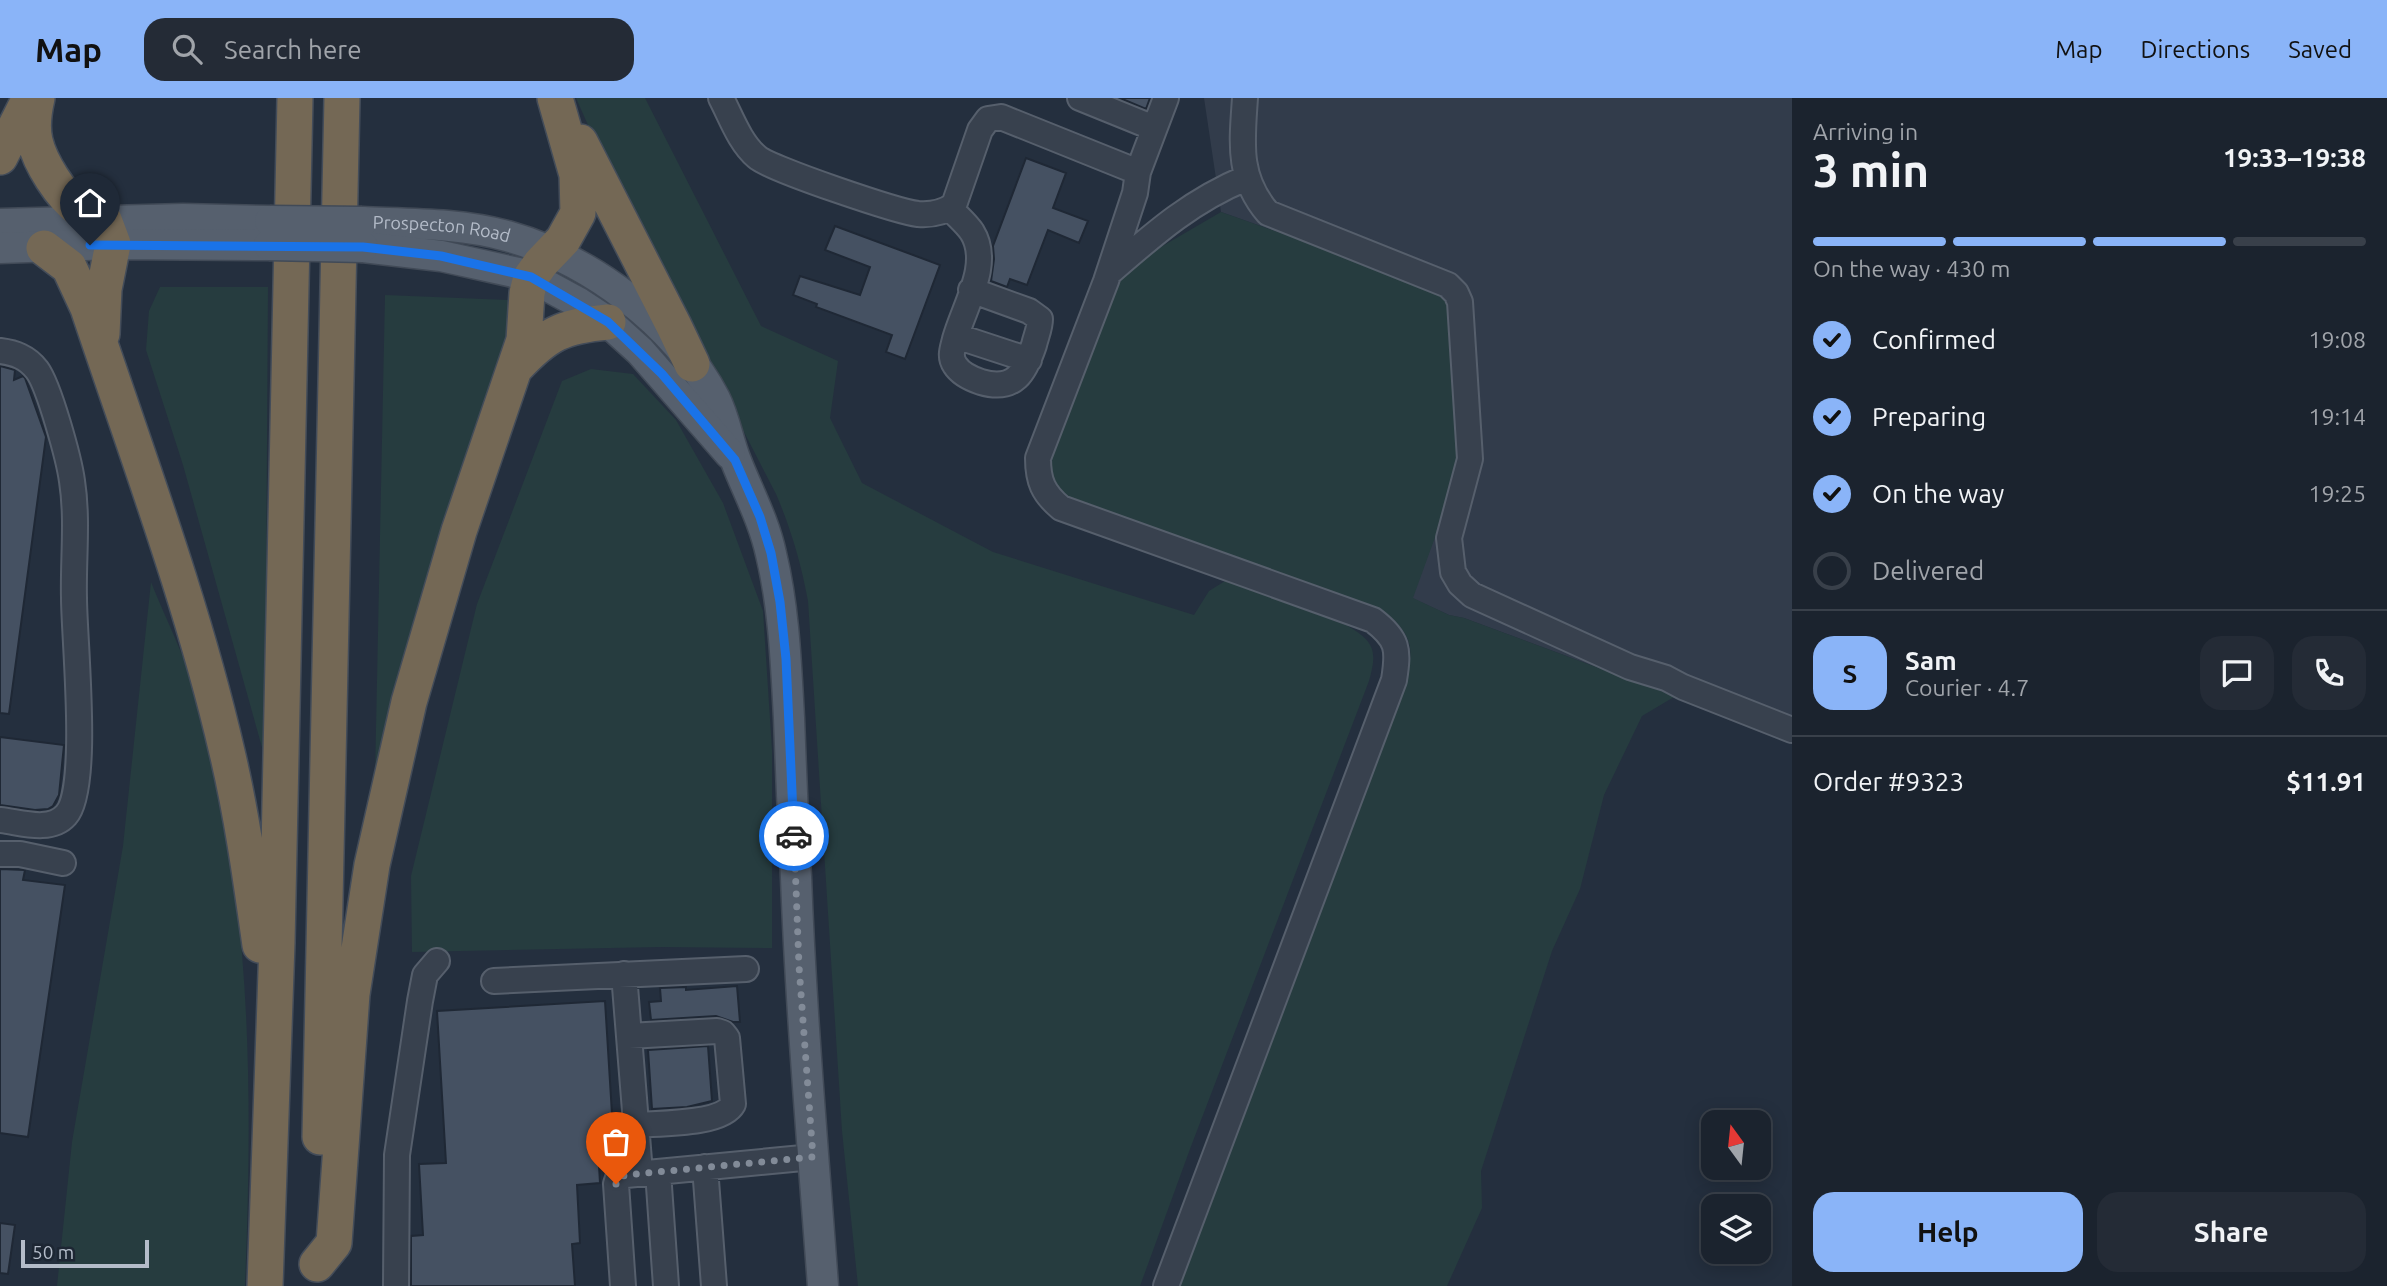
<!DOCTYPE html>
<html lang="en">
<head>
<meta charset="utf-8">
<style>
  :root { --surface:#1b232e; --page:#242b36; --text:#f1f3f6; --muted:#a0a4aa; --line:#39404a; --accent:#8ab4f8 }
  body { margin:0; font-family:Ubuntu,sans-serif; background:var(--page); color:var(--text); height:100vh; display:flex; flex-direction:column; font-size:26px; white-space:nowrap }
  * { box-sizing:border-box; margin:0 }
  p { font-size:23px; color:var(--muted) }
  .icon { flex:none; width:38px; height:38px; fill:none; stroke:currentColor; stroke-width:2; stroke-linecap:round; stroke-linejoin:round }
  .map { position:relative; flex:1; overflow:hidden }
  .details { display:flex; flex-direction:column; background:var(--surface); width:595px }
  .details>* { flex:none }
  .needle { width:46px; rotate:345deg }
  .tools { position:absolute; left:1701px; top:1012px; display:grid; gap:14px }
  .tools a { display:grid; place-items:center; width:70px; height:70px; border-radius:14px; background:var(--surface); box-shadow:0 4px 18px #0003,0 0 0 2px var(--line); font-size:35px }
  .scale { position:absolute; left:21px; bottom:18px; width:128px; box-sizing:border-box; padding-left:7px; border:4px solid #b4bcc9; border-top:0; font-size:19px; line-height:24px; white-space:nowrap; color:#b4bcc9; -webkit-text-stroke:5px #1d2633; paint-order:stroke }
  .pin { position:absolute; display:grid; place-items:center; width:60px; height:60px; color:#fff; margin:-72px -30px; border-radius:50% 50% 50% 0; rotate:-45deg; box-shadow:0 0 7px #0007 }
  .pin .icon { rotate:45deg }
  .courier { position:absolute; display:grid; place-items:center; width:70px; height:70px; margin:-35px; border:5px solid #1a73e8; border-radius:50%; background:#fff; color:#222; box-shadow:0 2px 9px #0007 }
  .head em { font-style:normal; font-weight:700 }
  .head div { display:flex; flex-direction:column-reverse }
  .head { display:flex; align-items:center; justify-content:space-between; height:119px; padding:0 21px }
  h1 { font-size:46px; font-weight:700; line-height:52px }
  .bar { display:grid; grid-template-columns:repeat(4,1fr); gap:10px 7px; align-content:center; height:84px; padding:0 21px }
  .bar i { height:9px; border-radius:5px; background:var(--line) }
  .bar .active { background:var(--accent) }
  .bar p { grid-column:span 4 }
  .line { display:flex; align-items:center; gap:18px; padding:0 21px; border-top:2px solid var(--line) }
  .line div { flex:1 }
  .round { display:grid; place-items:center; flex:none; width:74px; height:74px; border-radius:21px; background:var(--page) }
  ol { padding:0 21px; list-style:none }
  li { display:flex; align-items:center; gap:21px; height:77px }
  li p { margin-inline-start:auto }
  li .icon { padding:7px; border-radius:50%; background:var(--accent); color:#111; stroke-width:4 }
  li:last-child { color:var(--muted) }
  li i { width:38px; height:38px; border:4px solid var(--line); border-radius:50% }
  .button { display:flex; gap:14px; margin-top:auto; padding:14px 21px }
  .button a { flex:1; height:80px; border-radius:21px; background:var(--accent); color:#111; font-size:28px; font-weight:700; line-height:80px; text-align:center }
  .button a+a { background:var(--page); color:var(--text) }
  header { display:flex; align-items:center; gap:42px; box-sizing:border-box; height:98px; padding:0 35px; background:var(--accent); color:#111 }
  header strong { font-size:33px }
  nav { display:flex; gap:38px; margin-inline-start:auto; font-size:24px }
  .search { width:490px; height:63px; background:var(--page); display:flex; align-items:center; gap:18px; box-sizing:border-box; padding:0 24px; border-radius:21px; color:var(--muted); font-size:26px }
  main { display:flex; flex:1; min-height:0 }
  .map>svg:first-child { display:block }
</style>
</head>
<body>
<header>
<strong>Map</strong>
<div class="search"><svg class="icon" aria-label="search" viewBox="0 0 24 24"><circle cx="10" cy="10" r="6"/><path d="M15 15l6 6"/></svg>Search here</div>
<nav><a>Map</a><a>Directions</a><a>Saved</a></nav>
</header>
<main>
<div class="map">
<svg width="1792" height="1188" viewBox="0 0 1792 1188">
  <rect width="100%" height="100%" fill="#242f3e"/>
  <path fill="#323c4b" d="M1204 0H1792V643L1674 599 1667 588 1650 582 1639 585 1464 520 1449 517 1412 500 1462 365 1449 194 1221 114Z"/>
  <path fill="#263c3f" d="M576 0H645L761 228 838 263 830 320 862 385 993 454 1194 517 1209 493 1225 483 1346 527C1374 543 1378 552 1369 583L1190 1051 1140 1188H858L842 1033 808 503C801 465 791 431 776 396L603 61Z
    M1221 114 1449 194 1462 365 1413 500 1449 517 1464 520 1639 585C1655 581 1665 585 1674 599L1642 618 1604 697 1580 791 1552 853 1481 1073 1482 1110 1447 1188H1179L1400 598C1410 561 1421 547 1390 518L1075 403C1052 392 1049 373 1053 350L1125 170Z
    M160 189H268L265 660 183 367 146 252 149 213Z
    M385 197 508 202 522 239 374 727Z
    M591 271 633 276 676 322 723 405 763 513 772 652V850L660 849 412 854 411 778 477 506 562 283Z
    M151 484C166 522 188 564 198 603 252 793 253 992 245 1188H57L72 1044 123 748Z"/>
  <path fill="#455162" stroke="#1f2835" stroke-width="2" d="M1120 0H1150L1146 11Z
    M1026 60 1066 75 1053 110 1088 123 1079 145 1048 132 1027 187 1010 181 1007 189 991 183 994 161 993 148Z
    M835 128 940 167 905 261 886 254 892 237 816 209 817 206 793 197 800 178 860 197 870 169 825 152Z
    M0 268 15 272 14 282 23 278 25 280 46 339 9 616 0 615Z
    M0 639 64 647 59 697 53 708 48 711 35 712 0 707Z
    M0 771 25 772 23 782 65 787 28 1039 0 1035Z
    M737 888 740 924H733L716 918 651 922 649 904 661 903 660 890 686 889V892Z
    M605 903 614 1048 598 1049 600 1085 577 1087 580 1145 572 1146 575 1188H411V1138L423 1137 419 1066 446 1065 437 913Z
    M708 948 712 1003 687 1009 652 1011 648 952Z
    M0 1125 15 1127 8 1176 0 1175Z"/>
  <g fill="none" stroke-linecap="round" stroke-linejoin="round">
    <defs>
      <path id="minor" d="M721 0C731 19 740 45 757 59 770 71 899 114 918 116 932 117 943 115 954 107L980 32 988 21 1001 19 1138 74
        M1080 0 1154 30
        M1166 0 1138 74 1135 95 1106 183 1038 360C1038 383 1043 395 1061 410L1373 522C1398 541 1399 551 1394 582L1166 1188
        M1245 0C1242 44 1237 79 1268 115L1448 187 1456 195 1460 204 1470 361 1449 440 1453 474 1460 486 1472 497 1630 569 1666 580 1683 589 1792 632
        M950 110C957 118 966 125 972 134 992 166 964 208 955 241 953 250 949 258 955 267 960 275 972 281 981 284 1015 294 1025 274 1034 247 1036 238 1040 230 1040 221L1029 213 971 192
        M1110 174C1155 135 1191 103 1246 80
        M956 238 1029 262
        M0 253C15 255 27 259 37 272 49 288 69 361 72 383 78 422 73 461 74 500 74 541 90 691 66 717 50 735 20 724 0 722
        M0 756H20L63 765
        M624 876 640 1075
        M494 883 746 871
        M629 938 717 933 723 935 727 940 733 1006C722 1027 658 1025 636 1027
        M705 1069 714 1188
        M658 1074 666 1188
        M396 1188 397 1057 420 903 425 877 437 863
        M623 1188 616 1086 618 1080 626 1077 813 1059"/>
      <g id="major">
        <path id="s1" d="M362 124C410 126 460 125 507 138 589 161 675 224 715 301 725 321 728 343 736 363 748 394 764 423 771 456 784 510 786 565 789 620 791 673 793 726 796 779 801 915 813 1052 823 1188"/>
        <path d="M0 126 183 121 270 123"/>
        <path d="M363 149 441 158 518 175 531 179 579 205 608 224 640 253 730 356"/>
        <path d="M0 150 113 146 269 147"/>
      </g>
      <path id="highway" d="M37 0C34 13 32 30 35 43 40 65 61 98 79 111 86 116 95 119 104 122L113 146 104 191 102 236
        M580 44 674 228 692 266
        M0 59 30 0
        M44 150 69 169 88 210C137 357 192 503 227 654 242 717 251 783 260 847
        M516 269C547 236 562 228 608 224
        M320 1039 342 0
        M317 1166 334 1145 352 896 372 767 409 604 459 433 524 242 527 195 531 179 541 165 563 142 578 115 577 77 555 0
        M265 1188 277 845 295 0"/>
    </defs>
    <use href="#minor" stroke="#565f6c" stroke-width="28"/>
    <use href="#major" stroke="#414a57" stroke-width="33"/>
    <use href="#highway" stroke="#434c59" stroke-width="38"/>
    <use href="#minor" stroke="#38414e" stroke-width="24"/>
    <use href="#major" stroke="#56606e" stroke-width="30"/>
    <use href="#highway" stroke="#746855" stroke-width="35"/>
    <defs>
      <path id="major-bridge" d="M270 123 362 124
        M269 147 363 149"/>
    </defs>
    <use href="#major-bridge" stroke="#414a57" stroke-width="33" stroke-linecap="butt"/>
    <use href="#major-bridge" stroke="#56606e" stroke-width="30"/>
  </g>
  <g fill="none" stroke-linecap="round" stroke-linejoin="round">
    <path stroke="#828b98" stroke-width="7" stroke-dasharray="0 12.6" d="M616 1086 618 1080 626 1077 813 1059 799 868 794 738"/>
    <path stroke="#1a73e8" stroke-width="9" d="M90 147 363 149 441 158 531 179 608 224 662 276 735 362 760 419 771 455 780 504 786 561 794 738"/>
  </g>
  <g text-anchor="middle" stroke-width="6" stroke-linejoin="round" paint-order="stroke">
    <g font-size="18" fill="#b4bcc9" stroke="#1d2633">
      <text dy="6" stroke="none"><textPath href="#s1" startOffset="80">Prospecton Road</textPath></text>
    </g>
  </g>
</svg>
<div class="tools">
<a><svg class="needle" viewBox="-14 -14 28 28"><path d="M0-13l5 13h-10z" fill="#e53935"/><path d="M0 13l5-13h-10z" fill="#a0a4aa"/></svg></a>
<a><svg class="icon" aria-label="layers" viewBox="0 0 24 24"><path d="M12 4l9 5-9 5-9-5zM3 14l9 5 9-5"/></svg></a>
</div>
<div class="scale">50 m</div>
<div class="pin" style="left:616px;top:1086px;background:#ea580c"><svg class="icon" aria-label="bag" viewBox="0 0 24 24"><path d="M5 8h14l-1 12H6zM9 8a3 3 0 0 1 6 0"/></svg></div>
<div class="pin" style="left:90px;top:147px;background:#1f2937"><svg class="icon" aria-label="home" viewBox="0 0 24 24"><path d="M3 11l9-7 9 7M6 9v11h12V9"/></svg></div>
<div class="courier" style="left:794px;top:738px"><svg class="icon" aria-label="car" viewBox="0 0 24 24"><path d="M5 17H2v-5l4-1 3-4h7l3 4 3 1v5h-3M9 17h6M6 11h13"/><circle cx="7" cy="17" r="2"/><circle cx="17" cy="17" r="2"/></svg></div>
</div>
<section class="details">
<div class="head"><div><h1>3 min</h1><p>Arriving in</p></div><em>19:33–19:38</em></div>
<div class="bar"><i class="active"></i><i class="active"></i><i class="active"></i><i></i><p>On the way · 430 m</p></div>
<ol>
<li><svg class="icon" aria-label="check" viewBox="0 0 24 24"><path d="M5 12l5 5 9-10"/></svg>Confirmed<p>19:08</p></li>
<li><svg class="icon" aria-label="check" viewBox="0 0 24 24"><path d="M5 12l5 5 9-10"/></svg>Preparing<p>19:14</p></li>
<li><svg class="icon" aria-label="check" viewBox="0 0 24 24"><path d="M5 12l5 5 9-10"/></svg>On the way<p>19:25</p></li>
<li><i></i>Delivered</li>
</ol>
<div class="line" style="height:126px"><b class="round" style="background:var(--accent);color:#111">S</b><div><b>Sam</b><p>Courier · 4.7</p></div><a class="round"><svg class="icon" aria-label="chat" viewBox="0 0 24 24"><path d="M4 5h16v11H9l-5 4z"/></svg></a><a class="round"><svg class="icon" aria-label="phone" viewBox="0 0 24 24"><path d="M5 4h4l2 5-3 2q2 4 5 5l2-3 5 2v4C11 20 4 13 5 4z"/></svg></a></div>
<div class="line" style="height:91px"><div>Order #9323</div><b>$11.91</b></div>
<div class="button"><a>Help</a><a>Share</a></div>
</section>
</main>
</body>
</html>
